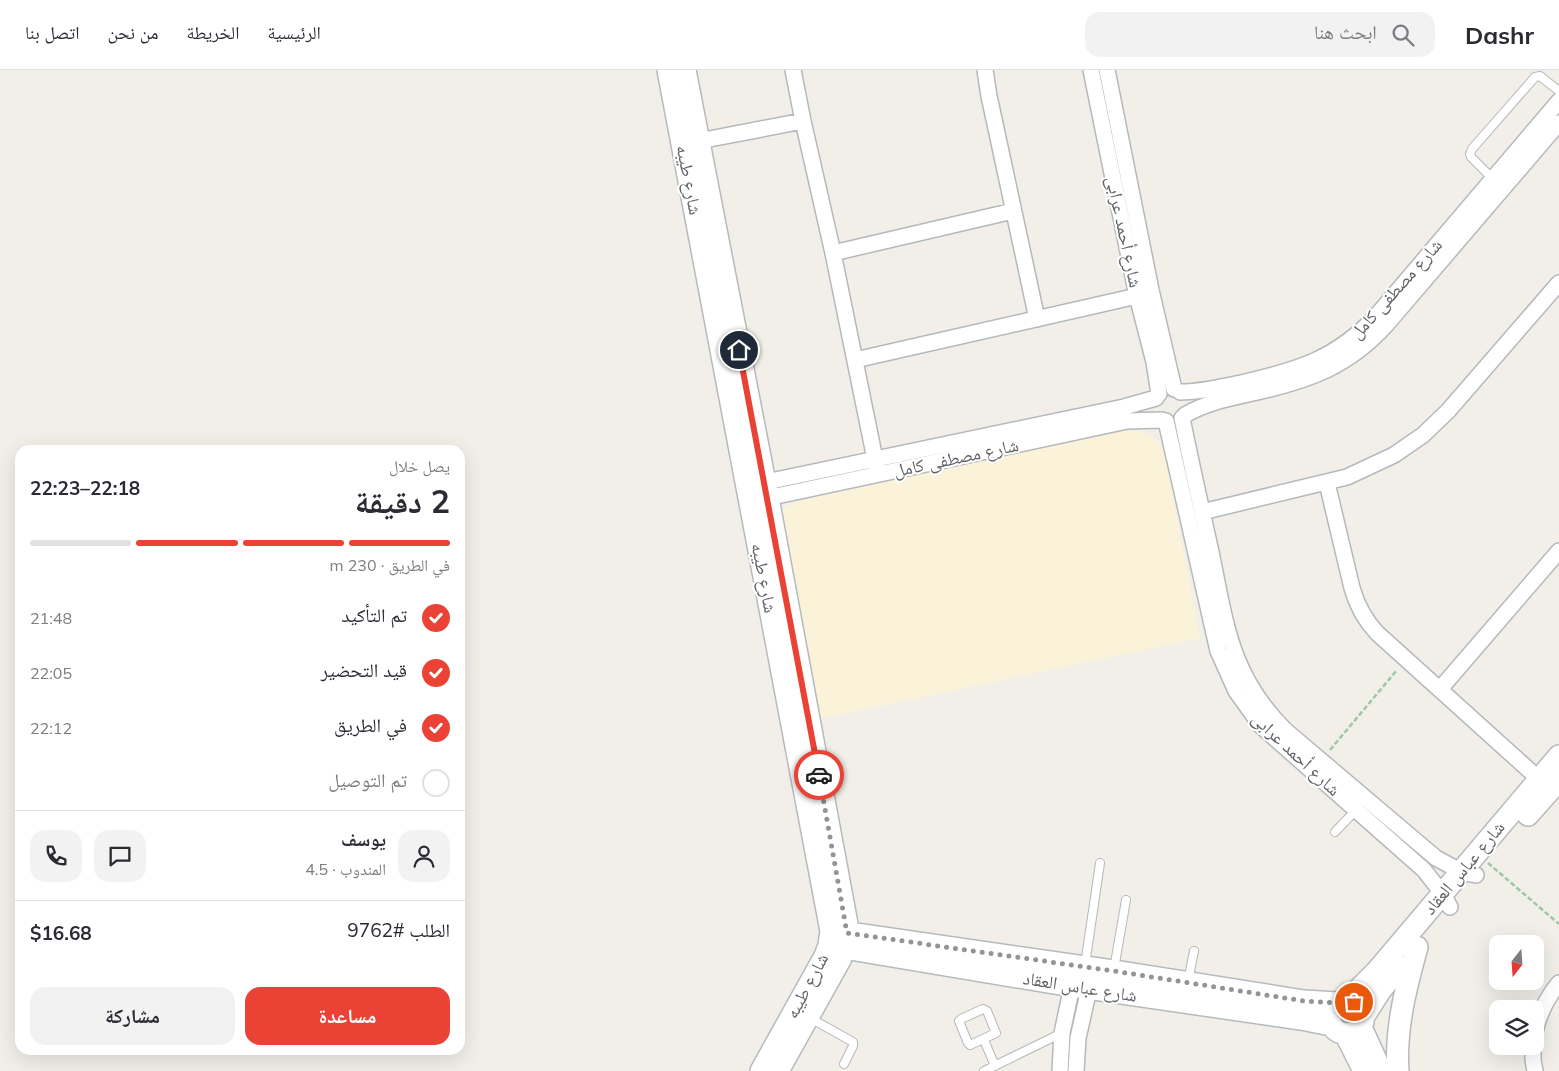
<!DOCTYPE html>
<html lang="ar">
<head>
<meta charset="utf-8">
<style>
  :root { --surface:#fff; --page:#f2f2f3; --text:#2b2b33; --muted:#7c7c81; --line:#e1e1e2; --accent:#ea4335 }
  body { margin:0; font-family:Mulish,"Noto Naskh Arabic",sans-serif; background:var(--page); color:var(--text); direction:rtl; height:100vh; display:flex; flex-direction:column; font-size:19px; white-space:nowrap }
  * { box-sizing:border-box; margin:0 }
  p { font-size:16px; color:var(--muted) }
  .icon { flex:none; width:28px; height:28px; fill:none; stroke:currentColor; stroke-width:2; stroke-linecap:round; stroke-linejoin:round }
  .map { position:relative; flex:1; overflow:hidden; direction:ltr }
  .panel { position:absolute; left:15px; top:375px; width:450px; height:610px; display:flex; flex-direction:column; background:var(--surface); border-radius:15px; box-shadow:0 5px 20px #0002; direction:rtl }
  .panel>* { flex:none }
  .needle { width:32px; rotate:197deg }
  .fabs { position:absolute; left:1489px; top:865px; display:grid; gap:10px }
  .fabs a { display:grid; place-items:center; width:55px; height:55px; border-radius:10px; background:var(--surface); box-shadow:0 5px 20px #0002; font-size:25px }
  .pin { position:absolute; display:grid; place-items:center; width:42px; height:42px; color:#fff; margin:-21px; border:2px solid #fff; border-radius:50%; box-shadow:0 1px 5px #0007 }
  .courier { position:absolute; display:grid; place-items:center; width:50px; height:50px; margin:-25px; border:4px solid #ea4335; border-radius:50%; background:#fff; color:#222; box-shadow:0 1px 6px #0007 }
  .headline em { font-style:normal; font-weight:700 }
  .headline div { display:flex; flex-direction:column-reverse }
  .headline { display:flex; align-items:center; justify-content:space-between; height:85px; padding:0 15px }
  h1 { font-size:32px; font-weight:700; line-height:38px }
  .bar { display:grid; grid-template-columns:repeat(4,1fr); gap:8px 5px; align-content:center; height:60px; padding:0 15px }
  .bar i { height:6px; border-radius:4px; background:var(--line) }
  .bar .on { background:var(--accent) }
  .bar p { grid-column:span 4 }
  .line { display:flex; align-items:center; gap:12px; padding:0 15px; border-top:1px solid var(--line) }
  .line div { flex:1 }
  .round { display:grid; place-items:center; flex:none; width:52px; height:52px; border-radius:15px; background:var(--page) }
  ol { padding:0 15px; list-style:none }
  li { display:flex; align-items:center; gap:15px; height:55px }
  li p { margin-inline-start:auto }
  li .icon { padding:5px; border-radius:50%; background:var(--accent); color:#fff; stroke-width:4 }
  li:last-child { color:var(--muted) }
  li i { width:28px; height:28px; border:2px solid var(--line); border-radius:50% }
  .primary-button { display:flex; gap:10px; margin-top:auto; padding:10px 15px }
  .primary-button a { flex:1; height:58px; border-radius:15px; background:var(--accent); color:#fff; font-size:20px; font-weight:700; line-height:58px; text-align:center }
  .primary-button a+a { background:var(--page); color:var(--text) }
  header { display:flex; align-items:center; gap:30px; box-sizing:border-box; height:70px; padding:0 25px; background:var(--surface); border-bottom:1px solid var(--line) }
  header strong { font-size:24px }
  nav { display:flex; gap:28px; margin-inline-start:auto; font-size:18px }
  .search { width:350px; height:45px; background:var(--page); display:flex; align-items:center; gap:12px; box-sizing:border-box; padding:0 18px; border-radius:15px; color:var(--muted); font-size:19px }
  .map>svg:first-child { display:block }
</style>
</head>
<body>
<header>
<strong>Dashr</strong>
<div class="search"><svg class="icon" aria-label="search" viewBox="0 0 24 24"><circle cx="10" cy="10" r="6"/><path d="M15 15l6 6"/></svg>ابحث هنا</div>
<nav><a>الرئيسية</a><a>الخريطة</a><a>من نحن</a><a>اتصل بنا</a></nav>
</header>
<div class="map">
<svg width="1559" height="1001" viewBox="0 0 1559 1001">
  <rect width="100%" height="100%" fill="#f1efe8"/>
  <path fill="#fbf3d9" d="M1125 360C1145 361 1152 363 1164 380L1200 568 819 649 779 455 783 438 794 432Z"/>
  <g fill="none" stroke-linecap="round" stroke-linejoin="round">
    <defs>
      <path id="lane" d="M1493 109 1471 87 1470 84 1472 79 1535 7 1540 6 1559 21
        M1335 762 1356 740
        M1085 895 1100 793
        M1114 899 1126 830
        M1188 911 1194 881
        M983 939 987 941 996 963 970 975 968 973 959 951 961 949Z
        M810 948 853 972V976L844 994
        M984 970 995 996
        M984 1001 1062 963"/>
      <path id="street" d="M793 0 803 51 833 183 877 399
        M985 0 989 26 1037 249
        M1091 0 1137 226 1154 292 1159 324
        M1107 0 1151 220 1174 319
        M699 71 803 51
        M833 183 1013 141
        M855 290 1137 226
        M1180 322C1201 322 1221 317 1241 313 1298 300 1336 289 1377 245L1559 31
        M1185 345C1207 332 1231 328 1257 322 1310 310 1349 296 1386 255L1559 53
        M1182 348C1191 393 1201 437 1211 482 1226 554 1230 605 1285 660L1436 788 1462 802 1476 805
        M1166 351 1218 581 1236 621 1261 656 1424 800 1442 823 1450 837
        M1327 413 1352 518C1357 536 1364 549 1377 563L1539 709
        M757 414 1124 337 1156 328
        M758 430 1127 351 1162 350
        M1202 442 1347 407 1394 385 1423 365 1448 341 1559 213
        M1440 619 1559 481
        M1535 962C1539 944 1547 927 1559 913
        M1533 976V990L1535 1001
        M1060 1001 1062 963 1072 916
        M1076 1001 1078 968 1089 919"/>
      <path id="secondary" d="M668 0 831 861 829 875 825 886 761 1001
        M685 0 768 428 847 854V871L840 890 778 1001
        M1528 745 1559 710
        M835 861 1113 901 1304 931 1337 933 1348 930C1363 935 1369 949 1357 961 1336 971 1321 950 1337 933
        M832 876 1072 916 1301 949 1331 955
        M1348 930 1377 901 1559 686
        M1364 946 1380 921 1399 897
        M1361 957 1381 1001
        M1346 965 1364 1001
        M1398 1001C1395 959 1406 917 1417 877"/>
    </defs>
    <use href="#lane" stroke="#b5b8bc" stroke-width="10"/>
    <use href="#street" stroke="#b5b8bc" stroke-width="18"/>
    <use href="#secondary" stroke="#b6babf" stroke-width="24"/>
    <path stroke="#9cc7a9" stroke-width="2.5" stroke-dasharray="5 2.5" stroke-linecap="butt" d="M1330 680 1397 600
      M1488 793 1559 854"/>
    <use href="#lane" stroke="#fff" stroke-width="8"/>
    <use href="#street" stroke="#fff" stroke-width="15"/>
    <use href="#secondary" stroke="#fff" stroke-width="21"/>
  </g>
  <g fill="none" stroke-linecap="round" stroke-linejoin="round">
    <path stroke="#929495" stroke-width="5" stroke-dasharray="0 9" d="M819 705 847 863 1114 901 1304 931 1337 933 1348 930 1354 932"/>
    <path stroke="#ea4335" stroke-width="6" d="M739 280 819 705"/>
  </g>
  <g text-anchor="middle" stroke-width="4" stroke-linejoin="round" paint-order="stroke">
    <g font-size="18" fill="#5f6368" stroke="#fff">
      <text transform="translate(689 110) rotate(79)" y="6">شارع طيبه</text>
      <text transform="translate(1124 162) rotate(78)" y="6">شارع أحمد عرابى</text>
      <text transform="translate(1396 219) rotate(-48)" y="6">شارع مصطفى كامل</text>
      <text transform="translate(956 388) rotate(-12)" y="6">شارع مصطفى كامل</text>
      <text transform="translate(764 508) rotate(79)" y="6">شارع طيبه</text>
      <text transform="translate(1296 684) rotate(43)" y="6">شارع أحمد عرابى</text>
      <text transform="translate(1464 798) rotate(-50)" y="6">شارع عباس العقاد</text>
      <text transform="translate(807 916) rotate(-62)" y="6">شارع طيبه</text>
      <text transform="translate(1080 917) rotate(9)" y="6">شارع عباس العقاد</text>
    </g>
  </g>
</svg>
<div class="fabs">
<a><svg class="needle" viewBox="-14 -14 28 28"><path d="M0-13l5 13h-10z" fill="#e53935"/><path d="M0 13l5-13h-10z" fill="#7c7c81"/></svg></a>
<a><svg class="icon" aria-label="layers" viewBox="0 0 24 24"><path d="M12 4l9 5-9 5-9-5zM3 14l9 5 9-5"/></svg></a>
</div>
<div class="pin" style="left:1354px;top:932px;background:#ea580c"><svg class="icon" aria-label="bag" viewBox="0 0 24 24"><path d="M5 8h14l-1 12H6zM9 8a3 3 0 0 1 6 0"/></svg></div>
<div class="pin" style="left:739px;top:280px;background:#1f2937"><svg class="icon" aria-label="home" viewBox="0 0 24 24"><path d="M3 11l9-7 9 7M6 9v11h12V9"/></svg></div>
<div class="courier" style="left:819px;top:705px"><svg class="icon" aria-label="car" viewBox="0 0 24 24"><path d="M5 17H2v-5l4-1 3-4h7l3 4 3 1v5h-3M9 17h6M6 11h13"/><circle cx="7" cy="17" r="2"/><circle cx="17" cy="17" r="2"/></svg></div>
<section class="panel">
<div class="headline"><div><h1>2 دقيقة</h1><p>يصل خلال</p></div><em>22:18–22:23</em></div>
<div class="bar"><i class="on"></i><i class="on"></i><i class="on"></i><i></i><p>في الطريق · 230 m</p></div>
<ol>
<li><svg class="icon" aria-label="check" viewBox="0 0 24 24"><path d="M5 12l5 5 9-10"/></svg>تم التأكيد<p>21:48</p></li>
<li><svg class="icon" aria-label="check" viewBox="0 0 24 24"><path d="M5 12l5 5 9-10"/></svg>قيد التحضير<p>22:05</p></li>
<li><svg class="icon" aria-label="check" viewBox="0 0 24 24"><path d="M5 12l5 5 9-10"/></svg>في الطريق<p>22:12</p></li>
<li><i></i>تم التوصيل</li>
</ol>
<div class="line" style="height:90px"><a class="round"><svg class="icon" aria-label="person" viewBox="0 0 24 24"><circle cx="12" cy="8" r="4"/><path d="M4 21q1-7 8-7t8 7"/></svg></a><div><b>يوسف</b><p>المندوب · 4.5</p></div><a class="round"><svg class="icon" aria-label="chat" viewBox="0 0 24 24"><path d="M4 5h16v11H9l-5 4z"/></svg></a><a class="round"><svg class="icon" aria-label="phone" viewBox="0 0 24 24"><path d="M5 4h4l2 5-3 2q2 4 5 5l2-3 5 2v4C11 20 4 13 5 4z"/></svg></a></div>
<div class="line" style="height:65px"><div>الطلب #9762</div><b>$16.68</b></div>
<div class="primary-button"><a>مساعدة</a><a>مشاركة</a></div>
</section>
</div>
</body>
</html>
